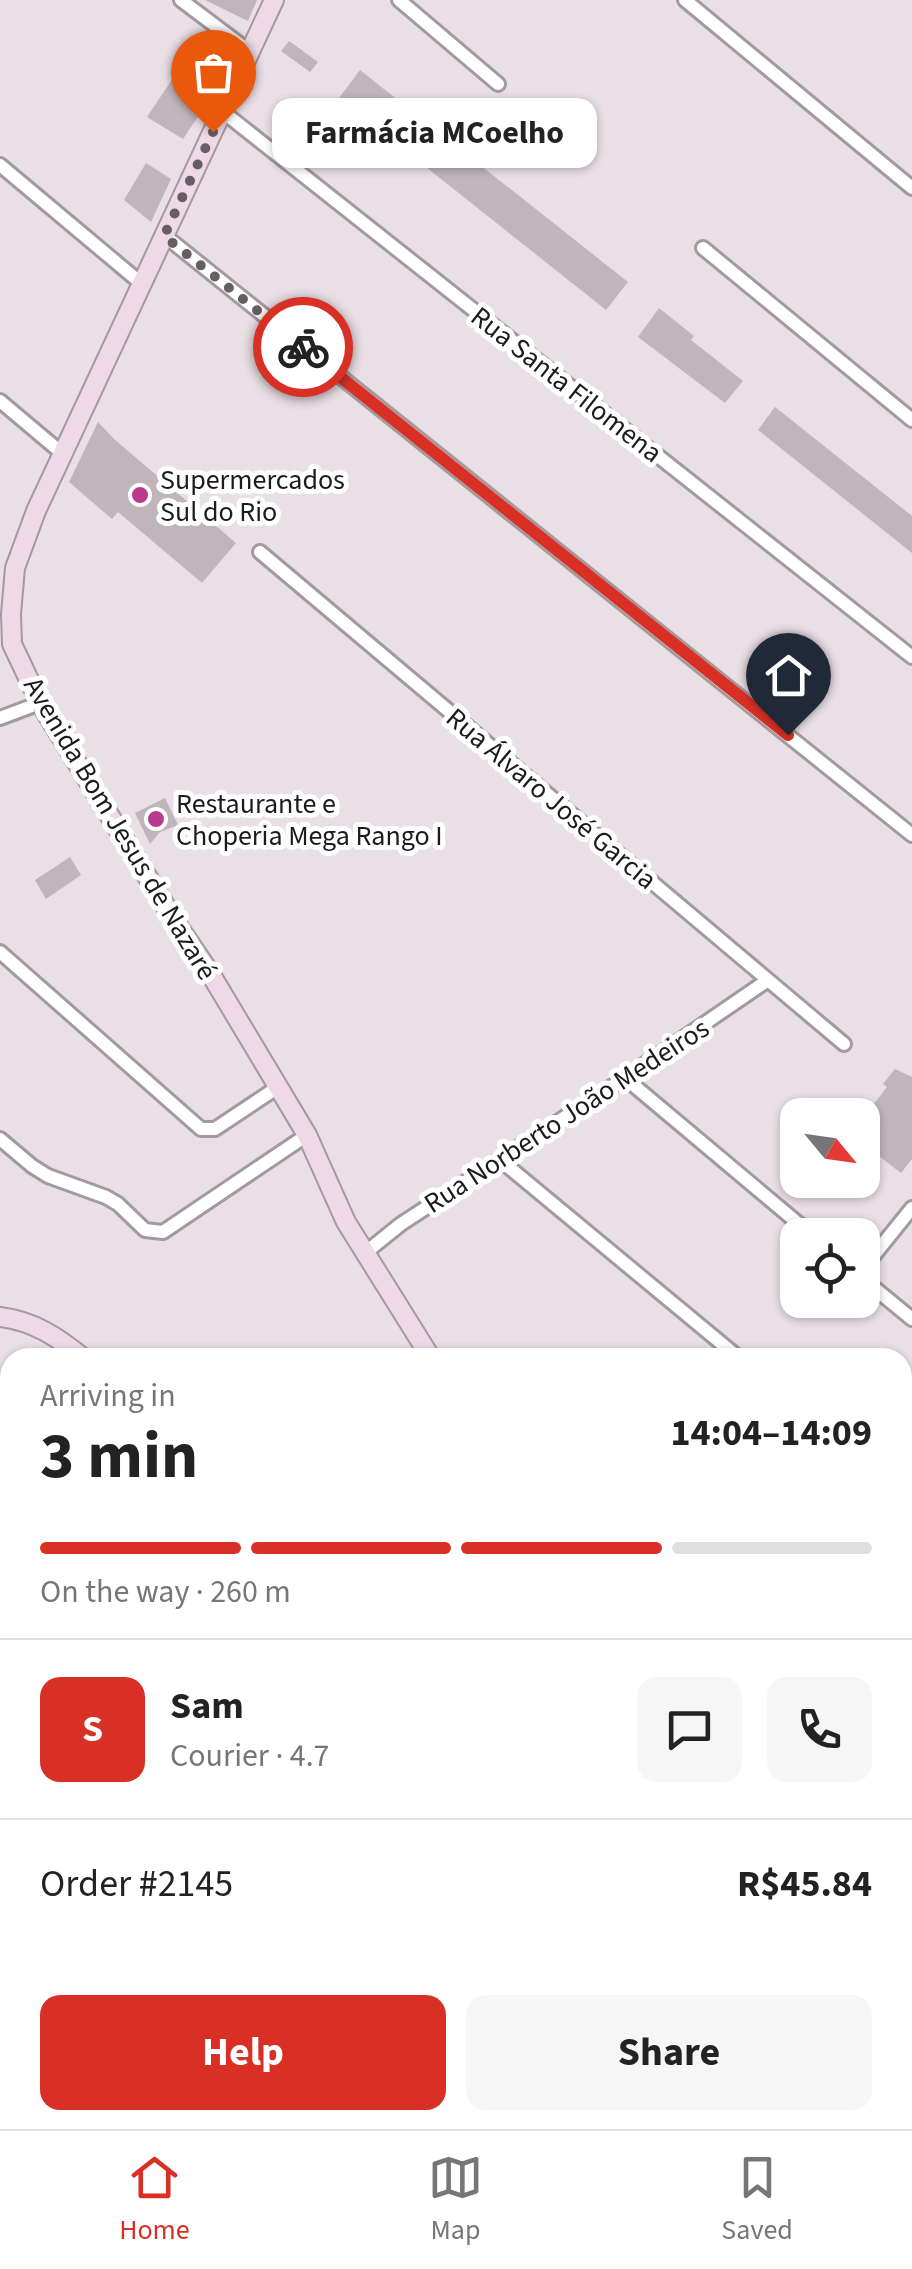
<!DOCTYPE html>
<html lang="en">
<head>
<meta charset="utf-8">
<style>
  :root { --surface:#fff; --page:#f6f6f6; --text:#222; --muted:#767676; --line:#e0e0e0; --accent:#d93025 }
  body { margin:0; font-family:"Source Sans 3",sans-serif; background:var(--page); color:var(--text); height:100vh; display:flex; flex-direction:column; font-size:38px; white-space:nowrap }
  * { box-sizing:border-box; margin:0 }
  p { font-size:32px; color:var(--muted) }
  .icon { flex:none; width:55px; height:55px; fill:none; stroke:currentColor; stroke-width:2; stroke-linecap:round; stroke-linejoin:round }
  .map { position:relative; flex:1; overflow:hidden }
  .side { position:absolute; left:0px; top:1348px; width:912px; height:782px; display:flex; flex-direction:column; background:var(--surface); border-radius:30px 30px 0 0; box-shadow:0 2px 8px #0004 }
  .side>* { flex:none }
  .needle { width:65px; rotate:119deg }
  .tools { position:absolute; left:780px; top:1098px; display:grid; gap:20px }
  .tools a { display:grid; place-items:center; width:100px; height:100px; border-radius:20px; background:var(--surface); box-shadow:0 2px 8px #0004; font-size:50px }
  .pin { position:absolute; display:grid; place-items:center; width:85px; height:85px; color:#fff; margin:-102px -42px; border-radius:50% 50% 50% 0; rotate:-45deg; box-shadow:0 0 10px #0007 }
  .pin .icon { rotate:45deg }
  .courier { position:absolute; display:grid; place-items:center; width:100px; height:100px; margin:-50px; border:8px solid #d93025; border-radius:50%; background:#fff; color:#222; box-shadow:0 2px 12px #0007 }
  .bubble { position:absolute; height:70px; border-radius:20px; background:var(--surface); box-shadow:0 2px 8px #0004; font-size:32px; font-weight:700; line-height:70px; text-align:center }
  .headline em { font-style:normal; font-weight:700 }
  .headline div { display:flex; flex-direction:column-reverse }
  .headline { display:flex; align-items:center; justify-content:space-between; height:170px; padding:0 40px }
  h1 { font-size:65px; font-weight:700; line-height:75px }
  .bar { display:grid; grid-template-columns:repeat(4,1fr); gap:15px 10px; align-content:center; height:120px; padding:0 40px }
  .bar i { height:12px; border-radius:8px; background:var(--line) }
  .bar .current { background:var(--accent) }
  .bar p { grid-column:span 4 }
  .line { display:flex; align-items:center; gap:25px; padding:0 40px; border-top:2px solid var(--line) }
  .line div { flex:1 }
  .round { display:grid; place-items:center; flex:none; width:105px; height:105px; border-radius:20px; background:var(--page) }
  .action { display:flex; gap:20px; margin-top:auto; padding:20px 40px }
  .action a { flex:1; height:115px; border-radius:20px; background:var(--accent); color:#fff; font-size:40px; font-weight:700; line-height:115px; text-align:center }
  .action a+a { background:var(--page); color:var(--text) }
  .tab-bar { display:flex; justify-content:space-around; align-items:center; height:140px; border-top:2px solid var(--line); background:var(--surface); font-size:28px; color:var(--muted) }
  .tab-bar a { display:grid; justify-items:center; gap:5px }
  .tab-bar .current { color:var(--accent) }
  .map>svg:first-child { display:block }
</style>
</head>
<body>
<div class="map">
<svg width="912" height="2129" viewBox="0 0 912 2129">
  <rect width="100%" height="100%" fill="#eadfe5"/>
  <path fill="#c0b5bb" d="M205 0H257L248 21Z
    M289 41 318 62 310 72 281 51Z
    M360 70 628 282 606 310 339 98Z
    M175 75 210 99 183 139 147 117Z
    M146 163 171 179 151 222 124 200Z
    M659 308 694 336 691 340 743 381 725 403 638 337Z
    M775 407 912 516V553L758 430Z
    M98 422 114 439 236 543 202 583 118 512 112 519 69 482Z
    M165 798 178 825 160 832 150 844 135 813Z
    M70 857 81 875 46 899 35 880Z
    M895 1069 912 1077V1159L901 1173 862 1143V1119L887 1087 883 1084Z"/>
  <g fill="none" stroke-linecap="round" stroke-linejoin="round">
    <defs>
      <path id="street" d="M181 0 250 52
        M399 0 498 84
        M685 0 912 188
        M222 111 912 657
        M0 165 142 284
        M165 236 912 835
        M703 248 912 420
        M0 401 63 454
        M260 552 844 1044
        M0 718 40 703
        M0 952 201 1129H215L278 1087
        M625 1078 812 1235
        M0 1139 32 1166 48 1176 106 1197 118 1204 145 1230 163 1232 307 1135
        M499 1159 739 1358
        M365 1253 401 1224 625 1078 768 980
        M862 1270 912 1208
        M862 1278 912 1319
        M0 1436 10 1426
        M902 1493 912 1501"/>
      <path id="secondary" d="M274 0 36 511 15 568 11 614 12 644 40 703 176 923 210 973 307 1135 346 1222 431 1358
        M0 1317C33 1321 58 1337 83 1358
        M902 1733 912 1735"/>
      <path id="primary" d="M0 1973 10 1974
        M0 2103 10 2105
        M116 2120 180 2129
        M788 2120 842 2129"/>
      <path id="highway" d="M0 2011 10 2012
        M0 2058 10 2059
        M423 2120 480 2129
        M590 2120 641 2129"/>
    </defs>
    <use href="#street" stroke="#a3999e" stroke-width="18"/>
    <use href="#secondary" stroke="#a3999e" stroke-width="22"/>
    <use href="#primary" stroke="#905c7a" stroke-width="25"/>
    <use href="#highway" stroke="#905c7a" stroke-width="28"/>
    <use href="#street" stroke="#fff" stroke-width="12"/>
    <use href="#secondary" stroke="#f0d9e6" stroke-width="18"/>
    <use href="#primary" stroke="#e2b3ce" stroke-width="20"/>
    <use href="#highway" stroke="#ce80ad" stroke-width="22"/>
  </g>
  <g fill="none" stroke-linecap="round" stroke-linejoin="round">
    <path stroke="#655f62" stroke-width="10" stroke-dasharray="0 18" d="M213 132 164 236 303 347"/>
    <path stroke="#d93025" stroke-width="12" d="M303 347 788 735"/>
  </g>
  <g fill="#b93c8c" stroke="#fff" stroke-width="4">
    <circle cx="140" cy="495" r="10"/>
    <circle cx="156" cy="819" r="10"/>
  </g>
  <g text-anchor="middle" stroke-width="10" stroke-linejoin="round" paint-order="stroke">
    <g font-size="28" fill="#1e1a1c" stroke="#fff">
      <text transform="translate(567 384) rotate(38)" y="10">Rua Santa Filomena</text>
      <text transform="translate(552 798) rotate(40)" y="10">Rua Álvaro José Garcia</text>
      <text transform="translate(121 828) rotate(59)" y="10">Avenida Bom Jesus de Nazaré</text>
      <text transform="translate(566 1115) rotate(-33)" y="10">Rua Norberto João Medeiros</text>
    </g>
    <g font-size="28" fill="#1e1a1c" stroke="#fff" text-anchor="start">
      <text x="160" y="489">Supermercados<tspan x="160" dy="32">Sul do Rio</tspan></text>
      <text x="176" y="813">Restaurante e<tspan x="176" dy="32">Choperia Mega Rango I</tspan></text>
    </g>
  </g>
</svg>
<div class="tools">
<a><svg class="needle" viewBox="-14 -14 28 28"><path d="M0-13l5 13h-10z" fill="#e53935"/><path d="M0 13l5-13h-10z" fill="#767676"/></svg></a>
<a><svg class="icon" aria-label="locate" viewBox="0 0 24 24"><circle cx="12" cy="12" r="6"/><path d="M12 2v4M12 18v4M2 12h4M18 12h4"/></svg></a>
</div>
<div class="pin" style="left:213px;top:132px;background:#ea580c"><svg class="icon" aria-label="bag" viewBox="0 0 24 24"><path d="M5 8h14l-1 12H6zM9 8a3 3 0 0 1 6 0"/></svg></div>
<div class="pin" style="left:788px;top:735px;background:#1f2937"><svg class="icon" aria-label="home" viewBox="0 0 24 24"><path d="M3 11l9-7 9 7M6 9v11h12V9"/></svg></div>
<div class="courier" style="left:303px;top:347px"><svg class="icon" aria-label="bike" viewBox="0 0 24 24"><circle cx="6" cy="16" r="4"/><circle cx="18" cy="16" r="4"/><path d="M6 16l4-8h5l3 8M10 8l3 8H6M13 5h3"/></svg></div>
<div class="bubble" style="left:272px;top:98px;width:325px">Farmácia MCoelho</div>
<section class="side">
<div class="headline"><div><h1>3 min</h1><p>Arriving in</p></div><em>14:04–14:09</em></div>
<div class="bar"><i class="current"></i><i class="current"></i><i class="current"></i><i></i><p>On the way · 260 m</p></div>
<div class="line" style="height:180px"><b class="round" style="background:var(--accent);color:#fff">S</b><div><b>Sam</b><p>Courier · 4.7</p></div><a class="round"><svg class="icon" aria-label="chat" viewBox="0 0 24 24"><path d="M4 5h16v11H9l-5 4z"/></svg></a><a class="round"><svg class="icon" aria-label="phone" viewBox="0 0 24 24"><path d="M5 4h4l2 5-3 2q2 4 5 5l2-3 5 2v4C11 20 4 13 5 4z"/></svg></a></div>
<div class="line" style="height:130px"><div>Order #2145</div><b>R$45.84</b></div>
<div class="action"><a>Help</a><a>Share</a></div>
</section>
</div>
<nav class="tab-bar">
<a class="current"><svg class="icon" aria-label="home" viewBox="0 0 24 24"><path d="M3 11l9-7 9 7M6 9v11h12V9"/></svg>Home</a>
<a><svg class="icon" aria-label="map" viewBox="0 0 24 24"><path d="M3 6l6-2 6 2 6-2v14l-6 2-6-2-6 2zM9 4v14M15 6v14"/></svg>Map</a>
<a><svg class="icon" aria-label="saved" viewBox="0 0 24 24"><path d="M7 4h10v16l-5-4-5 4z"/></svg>Saved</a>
</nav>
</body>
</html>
